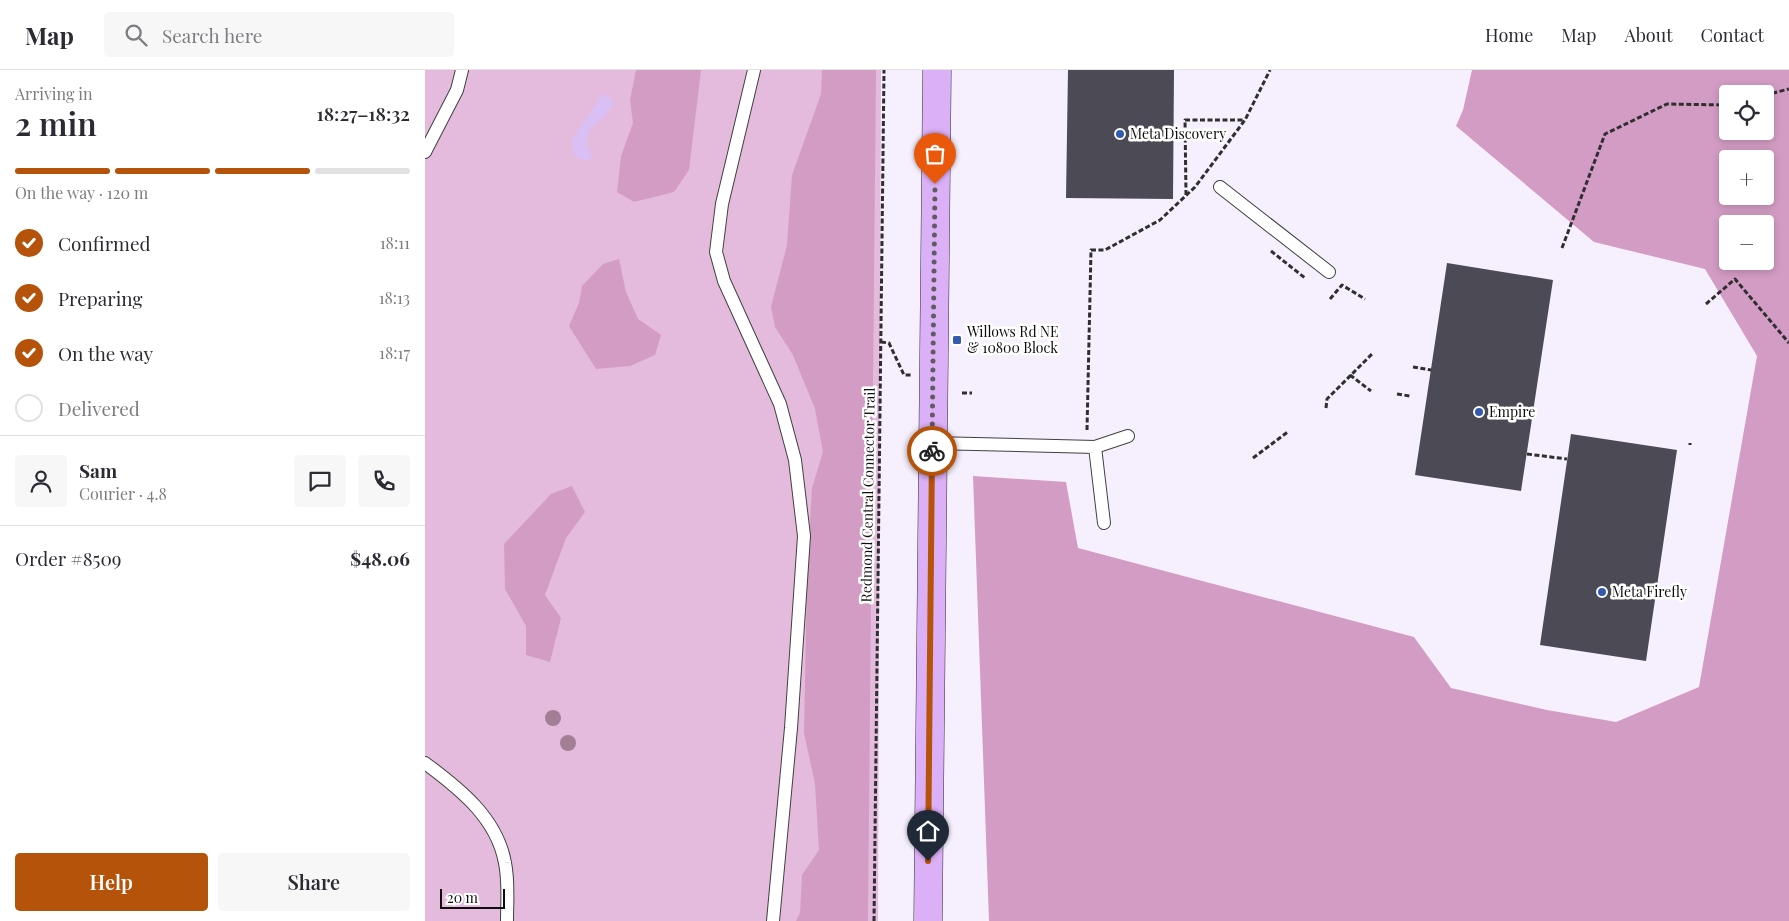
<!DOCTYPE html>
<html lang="en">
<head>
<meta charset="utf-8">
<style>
  :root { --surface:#fff; --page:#f7f7f7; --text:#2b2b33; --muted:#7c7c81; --line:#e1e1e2; --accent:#b45309 }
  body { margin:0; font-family:"Playfair Display",serif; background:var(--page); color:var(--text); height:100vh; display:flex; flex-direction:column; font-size:19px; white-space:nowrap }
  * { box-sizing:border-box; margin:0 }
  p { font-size:16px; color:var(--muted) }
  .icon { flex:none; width:28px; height:28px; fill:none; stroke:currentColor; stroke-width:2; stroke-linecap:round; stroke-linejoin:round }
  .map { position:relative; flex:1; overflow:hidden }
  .drawer { display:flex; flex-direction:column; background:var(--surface); width:425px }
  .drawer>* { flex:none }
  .tools { position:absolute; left:1294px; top:15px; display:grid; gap:10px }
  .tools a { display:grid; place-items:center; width:55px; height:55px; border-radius:5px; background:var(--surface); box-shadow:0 2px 8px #0003; font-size:25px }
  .scale { position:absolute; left:15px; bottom:12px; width:65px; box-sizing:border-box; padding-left:5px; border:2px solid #0d0d0d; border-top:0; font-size:14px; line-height:18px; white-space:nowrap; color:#0d0d0d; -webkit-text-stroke:4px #fff; paint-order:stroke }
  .pin { position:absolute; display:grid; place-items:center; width:42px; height:42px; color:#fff; margin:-51px -21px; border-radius:50% 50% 50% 0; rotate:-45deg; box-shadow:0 0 5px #0007 }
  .pin .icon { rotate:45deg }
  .courier { position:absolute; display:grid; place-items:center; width:50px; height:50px; margin:-25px; border:4px solid #b45309; border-radius:50%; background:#fff; color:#222; box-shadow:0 1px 6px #0007 }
  .overview em { font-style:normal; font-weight:600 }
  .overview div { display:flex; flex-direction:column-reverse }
  .overview { display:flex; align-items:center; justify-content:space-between; height:85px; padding:0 15px }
  h1 { font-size:32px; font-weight:600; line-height:38px }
  .bar { display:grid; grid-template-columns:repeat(4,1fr); gap:8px 5px; align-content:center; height:60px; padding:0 15px }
  .bar i { height:6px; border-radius:4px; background:var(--line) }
  .bar .selected { background:var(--accent) }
  .bar p { grid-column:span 4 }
  .line { display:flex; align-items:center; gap:12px; padding:0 15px; border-top:1px solid var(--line) }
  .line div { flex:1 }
  .round { display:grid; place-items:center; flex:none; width:52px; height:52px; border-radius:5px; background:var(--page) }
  ol { padding:0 15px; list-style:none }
  li { display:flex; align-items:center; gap:15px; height:55px }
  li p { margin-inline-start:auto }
  li .icon { padding:5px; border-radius:50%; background:var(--accent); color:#fff; stroke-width:4 }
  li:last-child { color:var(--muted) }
  li i { width:28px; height:28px; border:2px solid var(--line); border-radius:50% }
  .cta { display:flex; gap:10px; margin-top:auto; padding:10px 15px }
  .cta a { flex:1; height:58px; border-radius:5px; background:var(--accent); color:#fff; font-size:20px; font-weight:600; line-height:58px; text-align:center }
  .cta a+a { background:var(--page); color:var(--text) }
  header { display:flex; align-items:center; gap:30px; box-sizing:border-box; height:70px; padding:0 25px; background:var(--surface); border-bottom:1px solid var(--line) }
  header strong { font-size:24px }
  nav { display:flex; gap:28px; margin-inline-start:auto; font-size:18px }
  .search { width:350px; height:45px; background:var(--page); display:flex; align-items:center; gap:12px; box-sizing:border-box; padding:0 18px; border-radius:5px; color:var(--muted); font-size:19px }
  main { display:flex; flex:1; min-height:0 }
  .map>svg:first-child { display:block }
</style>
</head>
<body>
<header>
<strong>Map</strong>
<div class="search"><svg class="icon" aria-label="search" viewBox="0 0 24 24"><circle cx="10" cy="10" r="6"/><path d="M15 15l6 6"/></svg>Search here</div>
<nav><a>Home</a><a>Map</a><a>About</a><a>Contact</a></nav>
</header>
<main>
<section class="drawer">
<div class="overview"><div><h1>2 min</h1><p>Arriving in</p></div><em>18:27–18:32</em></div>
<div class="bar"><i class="selected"></i><i class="selected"></i><i class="selected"></i><i></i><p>On the way · 120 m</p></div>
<ol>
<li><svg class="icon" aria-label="check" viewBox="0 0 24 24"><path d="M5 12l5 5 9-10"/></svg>Confirmed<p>18:11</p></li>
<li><svg class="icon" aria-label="check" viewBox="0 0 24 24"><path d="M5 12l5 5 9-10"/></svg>Preparing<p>18:13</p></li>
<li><svg class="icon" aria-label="check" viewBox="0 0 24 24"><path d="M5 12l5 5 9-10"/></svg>On the way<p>18:17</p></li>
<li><i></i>Delivered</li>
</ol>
<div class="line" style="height:90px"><a class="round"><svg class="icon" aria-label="person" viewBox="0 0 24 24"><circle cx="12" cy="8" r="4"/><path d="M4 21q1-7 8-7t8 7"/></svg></a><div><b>Sam</b><p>Courier · 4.8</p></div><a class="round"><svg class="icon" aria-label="chat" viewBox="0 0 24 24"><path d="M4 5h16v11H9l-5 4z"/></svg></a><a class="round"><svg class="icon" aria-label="phone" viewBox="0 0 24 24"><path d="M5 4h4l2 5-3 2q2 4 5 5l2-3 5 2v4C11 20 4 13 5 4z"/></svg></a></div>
<div class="line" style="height:65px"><div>Order #8509</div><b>$48.06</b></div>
<div class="cta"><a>Help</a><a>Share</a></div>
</section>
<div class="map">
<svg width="1364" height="851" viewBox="0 0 1364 851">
  <rect width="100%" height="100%" fill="#f6effd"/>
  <path fill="#e4bbdc" d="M0 0H456L453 851H0Z"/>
  <path fill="#d39cc4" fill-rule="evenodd" d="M211 0H276L264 100 249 122 209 132 192 122 196 86 208 53 205 30Z
    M397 0H451L443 851H371L375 843 377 805 394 780 390 714 379 663 382 504 387 418 398 382 390 339 368 285 350 257 346 237 362 175 367 105 396 24Z
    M1047 0H1364V851H564L548 406 641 412 653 478 989 567 1026 618 1122 640 1191 652 1274 617 1332 286 1280 199 1169 172 1031 56 1038 40ZM1302 24H1340V61H1302ZM1302 89H1340V126H1302ZM1302 154H1340V191H1302Z
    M194 189 201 222 213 249 236 265 230 285 205 296 171 299 144 256 154 233 157 216 178 194Z
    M147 416 160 442 141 468 120 525 136 548 125 592 101 585V556L80 519 79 474 126 424Z"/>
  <path fill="#dabff4" d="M180 24 189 31C182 49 175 49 163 62L162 74 167 87 162 91 150 87 146 71 176 26Z"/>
  <path fill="#4c4a54" d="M643 0H749L748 129 641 128Z
    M1022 193 1128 210 1096 421 990 405Z
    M1146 364 1252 380 1221 591 1115 575Z"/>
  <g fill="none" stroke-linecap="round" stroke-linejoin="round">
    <defs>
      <path id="lane" d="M329 0 297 134 291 182 299 211 355 334 370 390 379 466 366 658 348 851
        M0 82 32 20 37 0
        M795 117 904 202
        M507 373 670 377 703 366
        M670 377 679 453
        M0 693C35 719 72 748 80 793 84 812 82 832 82 851"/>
      <path id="secondary" d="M503 851 512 0"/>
    </defs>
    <use href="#lane" stroke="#404040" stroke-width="14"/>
    <use href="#secondary" stroke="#2f2f2f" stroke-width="29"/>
    <path stroke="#2f2f2f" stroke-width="3" stroke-dasharray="5 2.5" stroke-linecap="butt" d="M1340 25 1364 19
      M761 125 760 50H819
      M1137 178 1180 64 1242 34 1302 35
      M846 181 880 208
      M905 229 917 215 940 229
      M1281 234 1310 209 1364 273
      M456 272 464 273 479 305H486
      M988 297 1006 300
      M925 305 946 321
      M537 323H547
      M972 324 985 326
      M901 338 902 329 947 284
      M662 360 666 180H680L735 150 770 117 820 50 845 0
      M1265 375V373
      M1102 384 1142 389
      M828 388 864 361
      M449 851 459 0"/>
    <use href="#lane" stroke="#fff" stroke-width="12"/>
    <use href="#secondary" stroke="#dcb0f7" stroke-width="28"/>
  </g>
  <g fill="#a27f95">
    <circle cx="128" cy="648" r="8"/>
    <circle cx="143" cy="673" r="8"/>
  </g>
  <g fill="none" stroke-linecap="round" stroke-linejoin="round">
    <path stroke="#5f5c61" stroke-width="5" stroke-dasharray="0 9" d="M507 381 510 114"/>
    <path stroke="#b45309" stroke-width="6" d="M503 791 507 381"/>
  </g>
  <g fill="#335aaf" stroke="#fff" stroke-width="2">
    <circle cx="695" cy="64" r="5"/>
    <rect x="527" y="265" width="10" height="10" rx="2.5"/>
    <circle cx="1054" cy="342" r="5"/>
    <circle cx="1177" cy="522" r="5"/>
  </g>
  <g text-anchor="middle" stroke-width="5" stroke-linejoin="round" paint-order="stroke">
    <g font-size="14" fill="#0d0d0d" stroke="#fff" text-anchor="start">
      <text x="705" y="69">Meta Discovery</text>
      <text x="542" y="267">Willows Rd NE<tspan x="542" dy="16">&amp; 10800 Block</tspan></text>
      <text x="1064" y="347">Empire</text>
      <text x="1187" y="527">Meta Firefly</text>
    </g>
    <g font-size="14" fill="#0d0d0d" stroke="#fff">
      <text transform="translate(443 425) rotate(-89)" y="5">Redmond Central Connector Trail</text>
    </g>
  </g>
</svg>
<div class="tools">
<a><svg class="icon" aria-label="locate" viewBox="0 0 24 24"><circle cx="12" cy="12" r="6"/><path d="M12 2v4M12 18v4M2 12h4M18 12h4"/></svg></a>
<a>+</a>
<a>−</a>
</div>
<div class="scale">20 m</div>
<div class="pin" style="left:510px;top:114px;background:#ea580c"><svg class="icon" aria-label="bag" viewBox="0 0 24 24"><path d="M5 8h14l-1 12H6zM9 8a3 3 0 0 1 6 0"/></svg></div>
<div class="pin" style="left:503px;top:791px;background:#1f2937"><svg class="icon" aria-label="home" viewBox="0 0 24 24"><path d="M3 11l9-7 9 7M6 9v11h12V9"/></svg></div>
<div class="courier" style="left:507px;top:381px"><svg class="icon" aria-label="bike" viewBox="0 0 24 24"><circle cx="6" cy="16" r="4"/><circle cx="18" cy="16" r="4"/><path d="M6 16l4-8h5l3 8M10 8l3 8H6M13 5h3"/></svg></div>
</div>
</main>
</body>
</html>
